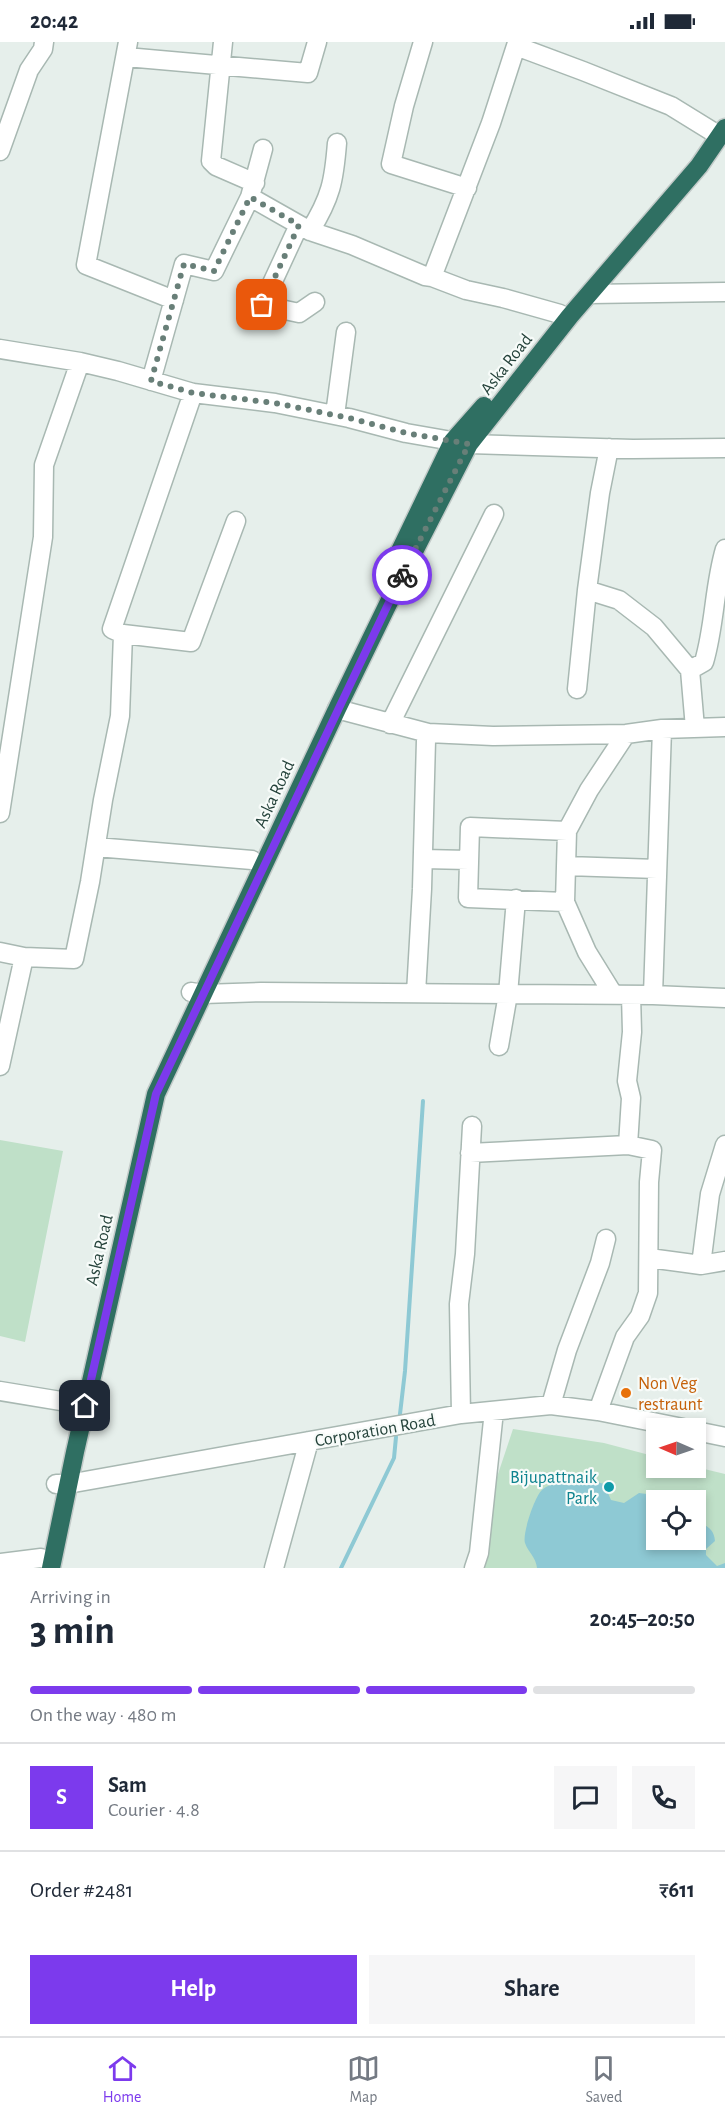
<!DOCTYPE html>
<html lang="en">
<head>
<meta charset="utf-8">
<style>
  :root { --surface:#fff; --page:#f6f6f7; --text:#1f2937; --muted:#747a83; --line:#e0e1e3; --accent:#7c3aed }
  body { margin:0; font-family:"Alegreya Sans",sans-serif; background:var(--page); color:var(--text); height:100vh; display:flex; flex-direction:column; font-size:22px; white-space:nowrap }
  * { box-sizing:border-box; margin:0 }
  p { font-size:20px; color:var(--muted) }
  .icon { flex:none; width:33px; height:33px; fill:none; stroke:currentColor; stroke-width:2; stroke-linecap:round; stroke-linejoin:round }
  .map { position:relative; height:1526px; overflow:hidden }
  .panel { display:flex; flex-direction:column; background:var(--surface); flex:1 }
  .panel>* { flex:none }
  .needle { width:39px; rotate:272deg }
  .fabs { position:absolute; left:646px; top:1376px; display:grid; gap:12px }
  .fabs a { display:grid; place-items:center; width:60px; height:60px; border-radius:0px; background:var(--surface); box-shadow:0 3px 9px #0003; font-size:30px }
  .pin { position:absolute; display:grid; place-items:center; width:51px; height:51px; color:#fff; margin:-26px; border-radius:12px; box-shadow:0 3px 9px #0006 }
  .courier { position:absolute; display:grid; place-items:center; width:60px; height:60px; margin:-30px; border:4px solid #7c3aed; border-radius:50%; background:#fff; color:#222; box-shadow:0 2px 8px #0007 }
  .summary em { font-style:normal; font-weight:700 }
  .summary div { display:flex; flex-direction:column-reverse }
  .summary { display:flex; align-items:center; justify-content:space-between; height:102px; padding:0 30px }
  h1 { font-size:39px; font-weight:700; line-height:45px }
  .bar { display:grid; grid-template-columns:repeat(4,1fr); gap:9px 6px; align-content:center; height:72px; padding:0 30px }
  .bar i { height:8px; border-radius:4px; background:var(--line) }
  .bar .selected { background:var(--accent) }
  .bar p { grid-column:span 4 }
  .line { display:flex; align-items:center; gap:15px; padding:0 30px; border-top:2px solid var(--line) }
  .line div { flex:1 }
  .round { display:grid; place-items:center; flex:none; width:63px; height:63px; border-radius:0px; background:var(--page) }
  .action { display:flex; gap:12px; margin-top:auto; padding:12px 30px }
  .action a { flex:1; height:69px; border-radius:0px; background:var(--accent); color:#fff; font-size:24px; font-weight:700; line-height:69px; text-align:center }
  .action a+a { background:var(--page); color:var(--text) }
  .status { display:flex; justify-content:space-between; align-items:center; height:42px; padding:0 30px; background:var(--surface); direction:ltr }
  .status svg { height:16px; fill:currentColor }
  .tab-bar { display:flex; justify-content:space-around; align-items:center; height:84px; border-top:2px solid var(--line); background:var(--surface); font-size:16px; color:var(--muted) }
  .tab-bar a { display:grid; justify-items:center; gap:3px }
  .tab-bar .selected { color:var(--accent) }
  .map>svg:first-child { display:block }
</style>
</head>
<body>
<div class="status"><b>20:42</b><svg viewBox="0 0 49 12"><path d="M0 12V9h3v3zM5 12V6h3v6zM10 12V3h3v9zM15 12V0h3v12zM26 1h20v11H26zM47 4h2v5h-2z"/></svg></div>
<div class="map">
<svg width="725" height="1526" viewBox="0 0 725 1526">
  <rect width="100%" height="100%" fill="#e6efeb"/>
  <path fill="#bfe0c8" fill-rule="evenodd" d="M0 1098 63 1109 25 1300 0 1294Z
    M513 1387 604 1401 657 1415V1425H696L725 1432V1526H476L487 1465ZM657 1458H696V1497H657Z"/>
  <path fill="#8ec9d4" d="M577 1434 604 1442 611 1458 624 1461 639 1451 654 1453 658 1458 657 1497H696V1476C705 1485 714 1485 715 1499L706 1507V1513L717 1524 725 1521V1526H537C536 1515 528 1510 525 1501 522 1492 535 1454 542 1448 548 1442 568 1437 577 1434Z"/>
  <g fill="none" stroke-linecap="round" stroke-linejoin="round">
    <path stroke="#8ec9d4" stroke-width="4" d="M400 1372 405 1329 423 1059
      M341 1526 394 1416 396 1395"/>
    <defs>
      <path id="minor" d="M128 0 86 223 174 258
        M223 0 211 119 216 124 255 141
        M423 0 404 64 391 122 467 146
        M518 0 516 4 583 29 671 64 718 93
        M126 15 308 31 317 0
        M0 109 29 28 43 7 44 0
        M250 155 310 189 352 203 425 234 432 235 466 248 503 256 560 272
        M299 183 262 263 299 271 315 260
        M310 189C331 155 334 139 337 101
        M432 235 491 81 516 4
        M590 252 725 250
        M0 307 80 320 118 329 193 351 275 361 349 376 406 391 469 402 633 407 725 406
        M151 339 184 222 214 229 250 155 263 107
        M193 351 112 587 123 592 191 600 236 479
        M335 373 346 290
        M609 406 600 451 587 548 619 558 654 585 690 628
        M577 647 587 548
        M337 667 428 691 493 694 626 692 662 687 725 685
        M390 682 494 472
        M695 686 690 628 704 620C715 583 714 544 725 507
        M0 771 43 495 44 423 80 320
        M96 805 252 818
        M423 817 469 818
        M567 824 657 827
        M565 860 468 856 470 785 567 789
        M0 910 24 915 74 917 90 840 103 758 120 674 123 592
        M191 950 203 952 261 950 653 953 725 956
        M416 951 422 847 426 698 428 691
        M613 952 587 910 565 860 567 789 589 748 626 692
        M653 953 662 687
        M499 1004 508 952 516 857
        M0 1024 24 915
        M470 1111 628 1103
        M649 1216 701 1223 725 1219
        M701 1223 710 1152 725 1103
        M0 1349 85 1363
        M551 1363 567 1308 600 1221 606 1197
        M598 1369 625 1295 640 1274 648 1251 649 1140 652 1108 628 1103 631 1056 627 1039 632 990 631 953
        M461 1372 459 1262 465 1212 472 1084
        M696 1389 725 1395
        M56 1442H68L461 1372 551 1363 598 1369 683 1386
        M0 1521 41 1516
        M274 1526 309 1399
        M474 1526 479 1511 494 1369"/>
      <path id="highway" d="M385 540 453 399 484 364
        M51 1526 75 1410 156 1052 337 667 404 529 469 402 570 274 699 124 725 86"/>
    </defs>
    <use href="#minor" stroke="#a8b8b2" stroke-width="21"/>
    <use href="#highway" stroke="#c2cac8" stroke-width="21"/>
    <use href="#minor" stroke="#fff" stroke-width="18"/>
    <use href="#highway" stroke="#2f6f62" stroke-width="18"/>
  </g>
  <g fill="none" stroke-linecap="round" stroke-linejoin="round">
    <path stroke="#687f78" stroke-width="6" stroke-dasharray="0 10.8" d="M262 263 299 183 250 155 214 229 184 222 151 339 193 351 275 361 349 376 406 391 469 402 402 533"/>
    <path stroke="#7c3aed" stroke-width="8" d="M85 1364 156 1052 402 533"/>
  </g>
  <circle fill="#e8710a" stroke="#f7fbf9" stroke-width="2" cx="626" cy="1351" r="6"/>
  <circle fill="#0f9aa8" stroke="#f7fbf9" stroke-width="2" cx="609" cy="1445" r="6"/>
  <g text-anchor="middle" stroke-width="4.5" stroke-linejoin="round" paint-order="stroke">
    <g font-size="18" fill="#24423a" stroke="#f7fbf9">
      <text transform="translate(506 322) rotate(-52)" y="6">Aska Road</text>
      <text transform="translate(274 752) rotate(-65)" y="6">Aska Road</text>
      <text transform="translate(99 1208) rotate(-77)" y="6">Aska Road</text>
      <text transform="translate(375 1388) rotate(-10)" y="6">Corporation Road</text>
    </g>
    <g font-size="18" fill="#c56008" stroke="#f7fbf9" text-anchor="start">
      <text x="638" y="1347">Non Veg<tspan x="638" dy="21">restraunt</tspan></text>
    </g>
    <g font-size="18" fill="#0d838f" stroke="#f7fbf9" text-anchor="end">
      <text x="597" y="1441">Bijupattnaik<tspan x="597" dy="21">Park</tspan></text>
    </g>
  </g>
</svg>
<div class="fabs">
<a><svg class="needle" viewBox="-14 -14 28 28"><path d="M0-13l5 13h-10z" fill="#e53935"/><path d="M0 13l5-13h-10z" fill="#747a83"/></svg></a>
<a><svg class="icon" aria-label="locate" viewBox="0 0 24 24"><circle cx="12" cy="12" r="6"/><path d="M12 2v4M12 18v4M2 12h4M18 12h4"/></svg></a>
</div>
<div class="pin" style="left:262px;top:263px;background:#ea580c"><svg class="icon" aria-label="bag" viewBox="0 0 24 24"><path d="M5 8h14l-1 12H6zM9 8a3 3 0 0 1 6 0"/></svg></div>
<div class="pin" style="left:85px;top:1364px;background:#1f2937"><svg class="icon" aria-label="home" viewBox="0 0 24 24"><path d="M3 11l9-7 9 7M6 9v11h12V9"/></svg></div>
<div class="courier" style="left:402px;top:533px"><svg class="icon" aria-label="bike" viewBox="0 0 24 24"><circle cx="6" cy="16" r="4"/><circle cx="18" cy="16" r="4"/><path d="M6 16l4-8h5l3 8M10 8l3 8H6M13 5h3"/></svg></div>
</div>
<section class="panel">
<div class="summary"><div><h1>3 min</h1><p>Arriving in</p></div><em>20:45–20:50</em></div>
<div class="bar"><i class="selected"></i><i class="selected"></i><i class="selected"></i><i></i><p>On the way · 480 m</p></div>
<div class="line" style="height:108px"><b class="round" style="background:var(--accent);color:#fff">S</b><div><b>Sam</b><p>Courier · 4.8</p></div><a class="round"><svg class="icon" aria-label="chat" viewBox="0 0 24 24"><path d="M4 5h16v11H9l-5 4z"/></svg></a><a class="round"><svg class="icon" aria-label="phone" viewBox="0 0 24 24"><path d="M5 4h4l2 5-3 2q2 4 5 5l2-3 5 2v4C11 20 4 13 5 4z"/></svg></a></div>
<div class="line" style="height:78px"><div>Order #2481</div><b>₹611</b></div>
<div class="action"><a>Help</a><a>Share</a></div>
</section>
<nav class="tab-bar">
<a class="selected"><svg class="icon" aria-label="home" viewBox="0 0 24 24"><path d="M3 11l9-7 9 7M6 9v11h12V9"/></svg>Home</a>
<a><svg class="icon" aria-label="map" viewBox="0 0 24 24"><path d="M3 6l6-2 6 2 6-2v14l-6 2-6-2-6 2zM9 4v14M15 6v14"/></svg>Map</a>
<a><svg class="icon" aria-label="saved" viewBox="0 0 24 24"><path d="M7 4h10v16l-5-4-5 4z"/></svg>Saved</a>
</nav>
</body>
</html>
